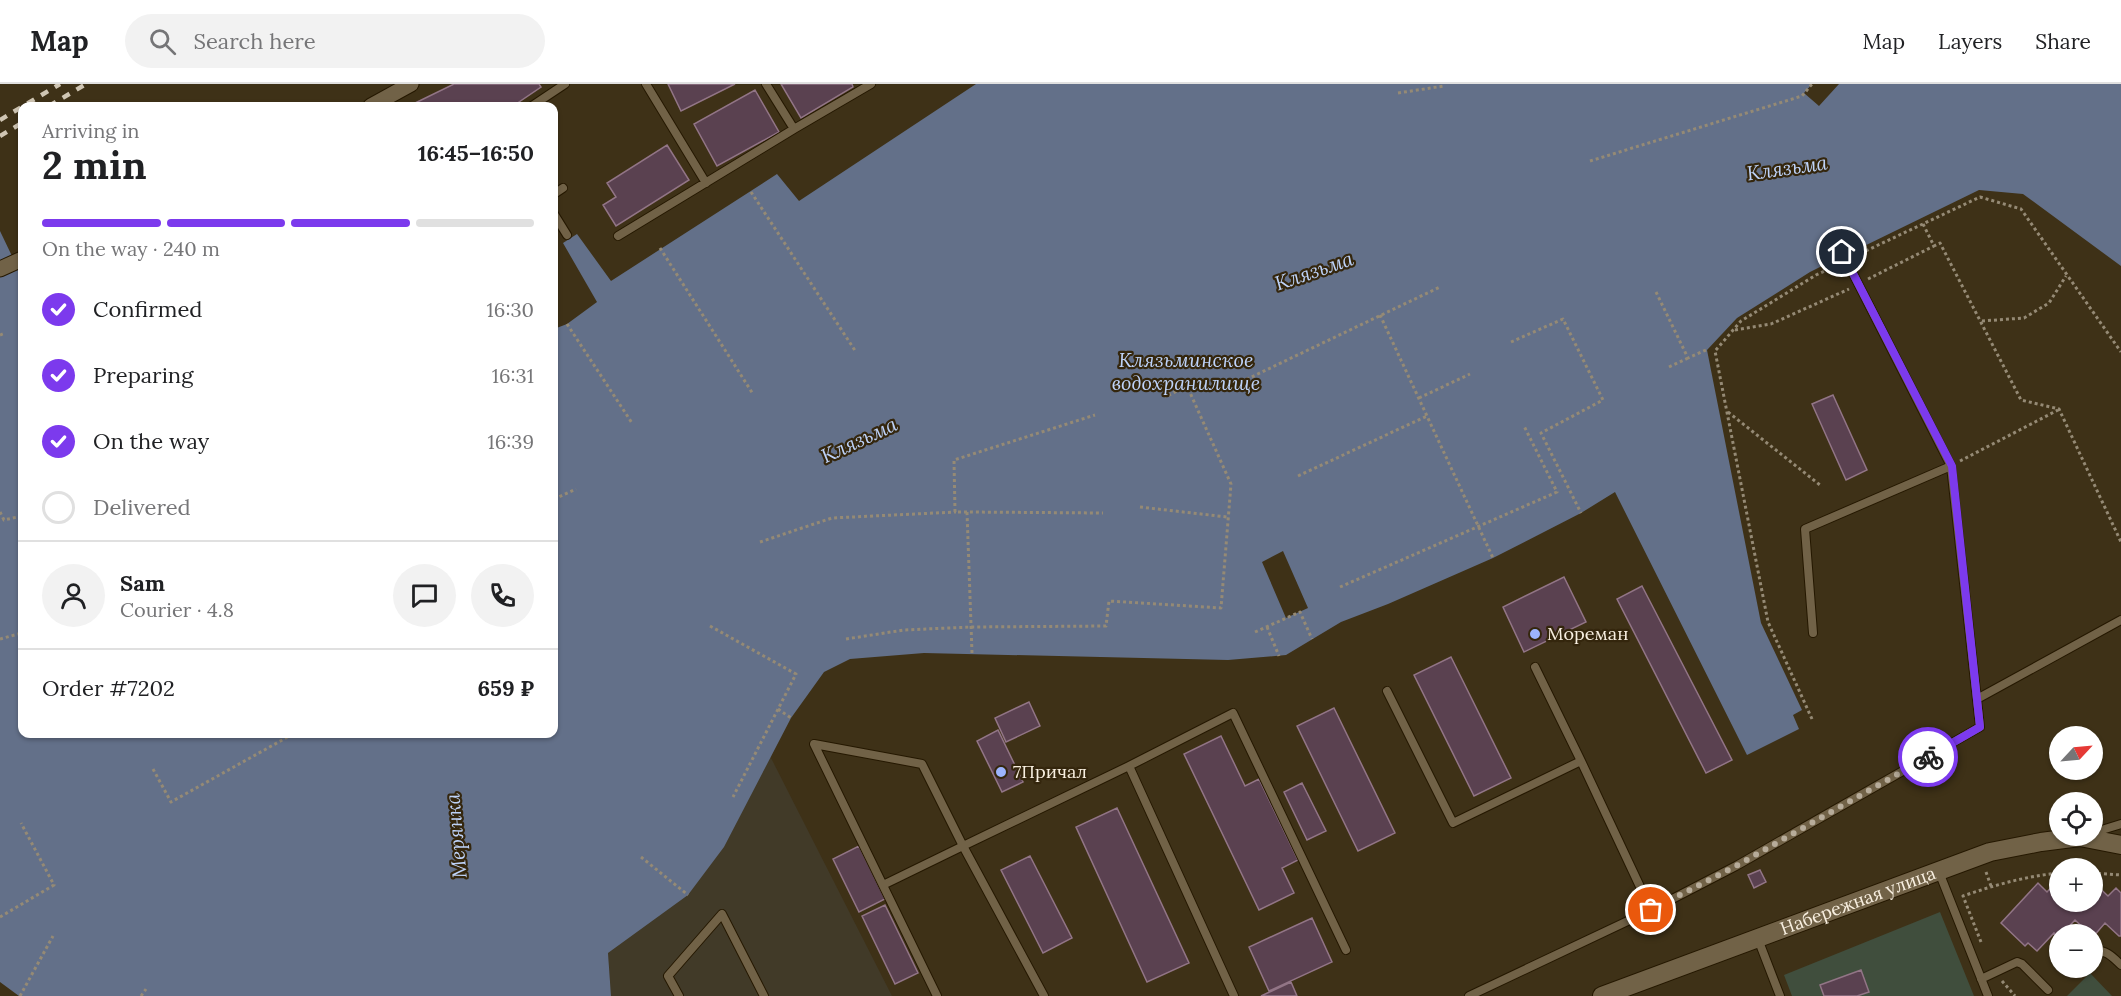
<!DOCTYPE html>
<html lang="en">
<head>
<meta charset="utf-8">
<style>
  :root { --surface:#fff; --page:#f2f2f2; --text:#202124; --muted:#757577; --line:#e0e0e0; --accent:#7c3aed }
  body { margin:0; font-family:Lora,serif; background:var(--page); color:var(--text); height:100vh; display:flex; flex-direction:column; font-size:22px; white-space:nowrap }
  * { box-sizing:border-box; margin:0 }
  p { font-size:20px; color:var(--muted) }
  .icon { flex:none; width:33px; height:33px; fill:none; stroke:currentColor; stroke-width:2; stroke-linecap:round; stroke-linejoin:round }
  .map { position:relative; flex:1; overflow:hidden }
  .side { position:absolute; left:18px; top:18px; width:540px; height:636px; display:flex; flex-direction:column; background:var(--surface); border-radius:12px; box-shadow:0 2px 4px #0004 }
  .side>* { flex:none }
  .needle { width:39px; rotate:64deg }
  .fabs { position:absolute; left:2049px; top:642px; display:grid; gap:12px }
  .fabs a { display:grid; place-items:center; width:54px; height:54px; border-radius:50%; background:var(--surface); box-shadow:0 2px 4px #0004; font-size:30px }
  .pin { position:absolute; display:grid; place-items:center; width:51px; height:51px; color:#fff; margin:-26px; border:3px solid #fff; border-radius:50%; box-shadow:0 2px 6px #0007 }
  .courier { position:absolute; display:grid; place-items:center; width:60px; height:60px; margin:-30px; border:4px solid #7c3aed; border-radius:50%; background:#fff; color:#222; box-shadow:0 2px 8px #0007 }
  .head em { font-style:normal; font-weight:700 }
  .head div { display:flex; flex-direction:column-reverse }
  .head { display:flex; align-items:center; justify-content:space-between; height:102px; padding:0 24px }
  h1 { font-size:39px; font-weight:700; line-height:45px }
  .bar { display:grid; grid-template-columns:repeat(4,1fr); gap:9px 6px; align-content:center; height:72px; padding:0 24px }
  .bar i { height:8px; border-radius:4px; background:var(--line) }
  .bar .selected { background:var(--accent) }
  .bar p { grid-column:span 4 }
  .line { display:flex; align-items:center; gap:15px; padding:0 24px; border-top:2px solid var(--line) }
  .line div { flex:1 }
  .round { display:grid; place-items:center; flex:none; width:63px; height:63px; border-radius:32px; background:var(--page) }
  ol { padding:0 24px; list-style:none }
  li { display:flex; align-items:center; gap:18px; height:66px }
  li p { margin-inline-start:auto }
  li .icon { padding:6px; border-radius:50%; background:var(--accent); color:#fff; stroke-width:4 }
  li:last-child { color:var(--muted) }
  li i { width:33px; height:33px; border:3px solid var(--line); border-radius:50% }
  header { display:flex; align-items:center; gap:36px; box-sizing:border-box; height:84px; padding:0 30px; background:var(--surface); border-bottom:2px solid var(--line) }
  header strong { font-size:28px }
  nav { display:flex; gap:33px; margin-inline-start:auto; font-size:21px }
  .search { width:420px; height:54px; background:var(--page); display:flex; align-items:center; gap:15px; box-sizing:border-box; padding:0 21px; border-radius:33px; color:var(--muted); font-size:22px }
  .map>svg:first-child { display:block }
</style>
</head>
<body>
<header>
<strong>Map</strong>
<div class="search"><svg class="icon" aria-label="search" viewBox="0 0 24 24"><circle cx="10" cy="10" r="6"/><path d="M15 15l6 6"/></svg>Search here</div>
<nav><a>Map</a><a>Layers</a><a>Share</a></nav>
</header>
<div class="map">
<svg width="2121" height="912" viewBox="0 0 2121 912">
  <rect width="100%" height="100%" fill="#3e3117"/>
  <path fill="#413a28" d="M770 672 892 912H611L608 869 688 811 724 763Z"/>
  <path fill="#404e3d" d="M1940 828 1974 912H1792L1784 891Z
    M2090 889 2112 912H2067Z"/>
  <path fill="#637089" d="M976 0H2121V182L2023 110 1979 106 1854 167 1852 162 1830 171 1832 177 1810 188 1737 234 1707 266 1761 539 1802 626 1793 631 1799 645 1747 671 1615 408 1581 429 1493 474 1388 520 1341 538 1286 571 1228 576 924 569 850 575 824 588 791 634 724 763 688 811 608 869 611 912H19L0 898V147L22 193V650H554V245L567 240 597 218 563 159 577 150 611 197 777 90 799 117Z"/>
  <path fill="#3e3117" d="M1812 0H1839L1819 22 1804 9Z
    M1283 467 1308 524 1286 534 1262 478Z"/>
  <path fill="#5a4150" stroke="#927586" stroke-width="1.5" d="M454 0H539L541 3 513 22H409Z
    M668 0H735L681 27Z
    M781 0H852L853 3 801 34Z
    M755 6 779 48 717 82 694 40Z
    M667 61 689 96 616 142 603 121 616 113 607 99Z
    M1833 311 1867 386 1846 396 1812 320Z
    M1564 493 1586 538 1524 568 1503 523Z
    M1642 502 1732 676 1706 689 1617 515Z
    M1451 573 1511 694 1474 712 1414 591Z
    M1029 618 1040 642 1006 658 995 634Z
    M1334 624 1395 749 1358 767 1297 642Z
    M998 646 1023 698 1002 708 977 657Z
    M1221 652 1245 702 1259 695 1298 776 1282 784 1294 809 1259 826 1184 670Z
    M1302 699 1326 747 1307 756 1284 708Z
    M1117 724 1189 879 1147 898 1076 743Z
    M859 762 885 815 859 828 833 775Z
    M1030 772 1072 854 1043 869 1001 786Z
    M1760 786 1766 798 1754 804 1748 791Z
    M2057 797 2060 800V818H2092V797L2108 812 2116 804 2121 809V852H2119L2105 839 2093 853 2075 836 2058 854 2054 849 2037 867 2028 859 2025 862 2001 839 2038 799 2047 808Z
    M885 821 918 889 895 900 862 832Z
    M1312 834 1332 878 1269 907 1249 863Z
    M1861 886 1869 908 1857 912H1824L1820 901Z
    M1291 898 1297 912H1261Z"/>
  <g fill="none" stroke-linecap="round" stroke-linejoin="round">
    <defs>
      <path id="service" d="M646 0 706 99
        M766 0 794 45 871 0
        M532 22 565 0
        M554 110 563 104
        M554 130 567 151
        M618 152 794 45
        M1842 168 1951 382
        M1535 583 1581 677 1651 826
        M1387 607 1453 739 1581 677
        M1977 615 2121 536
        M1129 682 1233 629 1346 866
        M2092 749 2121 740
        M1939 788 1988 912
        M883 801 963 762 922 680 814 660 937 912
        M1758 855 1780 912
        M2092 867C2104 864 2113 873 2121 881
        M2068 888 2073 884
        M1981 895 2017 878 2022 880 2048 906
        M679 912 668 892 722 830 764 912
        M1044 912 963 762 1129 682 1234 912
        M1469 912 1651 826 1736 782 1980 643 1951 382 1805 445 1813 549"/>
      <path id="minor" d="M371 22 411 0
        M0 185 22 175"/>
      <g id="tertiary">
        <path id="s1" d="M1602 912 1990 768 2041 758 2080 753 2121 761"/>
      </g>
    </defs>
    <use href="#service" stroke="#251801" stroke-width="10"/>
    <use href="#minor" stroke="#251801" stroke-width="17"/>
    <use href="#tertiary" stroke="#251801" stroke-width="20"/>
    <path stroke="#958a75" stroke-width="3" stroke-dasharray="3 3" stroke-linecap="butt" d="M1398 9 1444 2
      M1590 77 1802 12 1812 0
      M751 108 856 268
      M1923 140 1934 162 1940 159 2021 316 2059 325 2121 458
      M660 164 753 310
      M1855 172 1980 113 2021 125 2121 268
      M1868 195 1934 162
      M1656 208 1688 274 1706 266
      M1380 231 1493 474
      M1982 237 2024 234 2049 219 2066 192
      M567 240 632 339
      M1735 246 1771 240 1849 205
      M0 251 5 249
      M1511 258 1563 235 1603 316 1541 349 1581 429
      M1669 283 1688 274
      M1241 298 1440 203
      M1419 314 1470 290
      M1728 328 1820 401
      M1960 377 2058 326
      M1298 392 1427 332
      M554 415 576 405
      M1140 423 1227 433
      M0 428 4 436 22 432
      M967 428H955L954 376 1095 331
      M760 458 832 434 956 428
      M1340 503 1557 408 1524 342
      M710 542 796 590 733 713
      M1267 543 1279 572
      M1255 548 1300 528 1312 555
      M0 555 22 549
      M846 555 904 546 971 543 1106 542 1109 517 1221 524 1231 400 1187 302 1165 313
      M972 569 967 428 1103 429
      M778 625 791 634
      M1812 635 1768 538 1715 267 1741 237 1816 191 1836 182
      M153 685 171 718 293 650
      M641 773 688 811
      M1986 788 1991 802
      M2092 789 2121 791
      M0 833 54 801 21 739
      M1981 858 1963 812C1995 801 2026 792 2060 789
      M2002 897 2015 912
      M20 912 53 852
      M141 912 146 905"/>
    <use href="#service" stroke="#716247" stroke-width="8"/>
    <use href="#minor" stroke="#716247" stroke-width="15"/>
    <use href="#tertiary" stroke="#716247" stroke-width="18"/>
    <path stroke="#cfc5b3" stroke-width="4.5" stroke-dasharray="8 8" stroke-linecap="butt" d="M49 22 86 0
      M0 36 60 0
      M0 52 22 39"/>
  </g>
  <g fill="none" stroke-linecap="round" stroke-linejoin="round">
    <path stroke="#b7ac9a" stroke-width="6" stroke-dasharray="0 10.8" d="M1651 826 1736 782 1928 673"/>
    <path stroke="#7c3aed" stroke-width="8" d="M1842 168 1952 382 1980 643 1928 673"/>
  </g>
  <g fill="#9cb4fd" stroke="#34260d" stroke-width="2">
    <circle cx="1535" cy="550" r="6"/>
    <circle cx="1001" cy="688" r="6"/>
  </g>
  <g text-anchor="middle" stroke-width="4.5" stroke-linejoin="round" paint-order="stroke">
    <g font-size="18" fill="#f8efe0" stroke="#34260d" text-anchor="start">
      <text x="1547" y="556">Мореман</text>
      <text x="1013" y="694">7Причал</text>
    </g>
    <g font-size="18" fill="#f8efe0" stroke="#34260d">
      <text dy="6" stroke="none"><textPath href="#s1" startOffset="273">Набережная улица</textPath></text>
    </g>
    <g font-size="20" font-style="italic" fill="#bed3f9" stroke="#34260d">
      <text transform="translate(1787 84) rotate(-8)" y="7">Клязьма</text>
      <text transform="translate(1314 187) rotate(-19)" y="7">Клязьма</text>
      <text x="1186" y="283">Клязьминское<tspan x="1186" dy="23">водохранилище</tspan></text>
      <text transform="translate(859 356) rotate(-25)" y="7">Клязьма</text>
      <text transform="translate(456 752) rotate(-95)" y="7">Мерянка</text>
    </g>
  </g>
</svg>
<div class="fabs">
<a><svg class="needle" viewBox="-14 -14 28 28"><path d="M0-13l5 13h-10z" fill="#e53935"/><path d="M0 13l5-13h-10z" fill="#757577"/></svg></a>
<a><svg class="icon" aria-label="locate" viewBox="0 0 24 24"><circle cx="12" cy="12" r="6"/><path d="M12 2v4M12 18v4M2 12h4M18 12h4"/></svg></a>
<a>+</a>
<a>−</a>
</div>
<div class="pin" style="left:1651px;top:826px;background:#ea580c"><svg class="icon" aria-label="bag" viewBox="0 0 24 24"><path d="M5 8h14l-1 12H6zM9 8a3 3 0 0 1 6 0"/></svg></div>
<div class="pin" style="left:1842px;top:168px;background:#1f2937"><svg class="icon" aria-label="home" viewBox="0 0 24 24"><path d="M3 11l9-7 9 7M6 9v11h12V9"/></svg></div>
<div class="courier" style="left:1928px;top:673px"><svg class="icon" aria-label="bike" viewBox="0 0 24 24"><circle cx="6" cy="16" r="4"/><circle cx="18" cy="16" r="4"/><path d="M6 16l4-8h5l3 8M10 8l3 8H6M13 5h3"/></svg></div>
<section class="side">
<div class="head"><div><h1>2 min</h1><p>Arriving in</p></div><em>16:45–16:50</em></div>
<div class="bar"><i class="selected"></i><i class="selected"></i><i class="selected"></i><i></i><p>On the way · 240 m</p></div>
<ol>
<li><svg class="icon" aria-label="check" viewBox="0 0 24 24"><path d="M5 12l5 5 9-10"/></svg>Confirmed<p>16:30</p></li>
<li><svg class="icon" aria-label="check" viewBox="0 0 24 24"><path d="M5 12l5 5 9-10"/></svg>Preparing<p>16:31</p></li>
<li><svg class="icon" aria-label="check" viewBox="0 0 24 24"><path d="M5 12l5 5 9-10"/></svg>On the way<p>16:39</p></li>
<li><i></i>Delivered</li>
</ol>
<div class="line" style="height:108px"><a class="round"><svg class="icon" aria-label="person" viewBox="0 0 24 24"><circle cx="12" cy="8" r="4"/><path d="M4 21q1-7 8-7t8 7"/></svg></a><div><b>Sam</b><p>Courier · 4.8</p></div><a class="round"><svg class="icon" aria-label="chat" viewBox="0 0 24 24"><path d="M4 5h16v11H9l-5 4z"/></svg></a><a class="round"><svg class="icon" aria-label="phone" viewBox="0 0 24 24"><path d="M5 4h4l2 5-3 2q2 4 5 5l2-3 5 2v4C11 20 4 13 5 4z"/></svg></a></div>
<div class="line" style="height:78px"><div>Order #7202</div><b>659 ₽</b></div>
</section>
</div>
</body>
</html>
